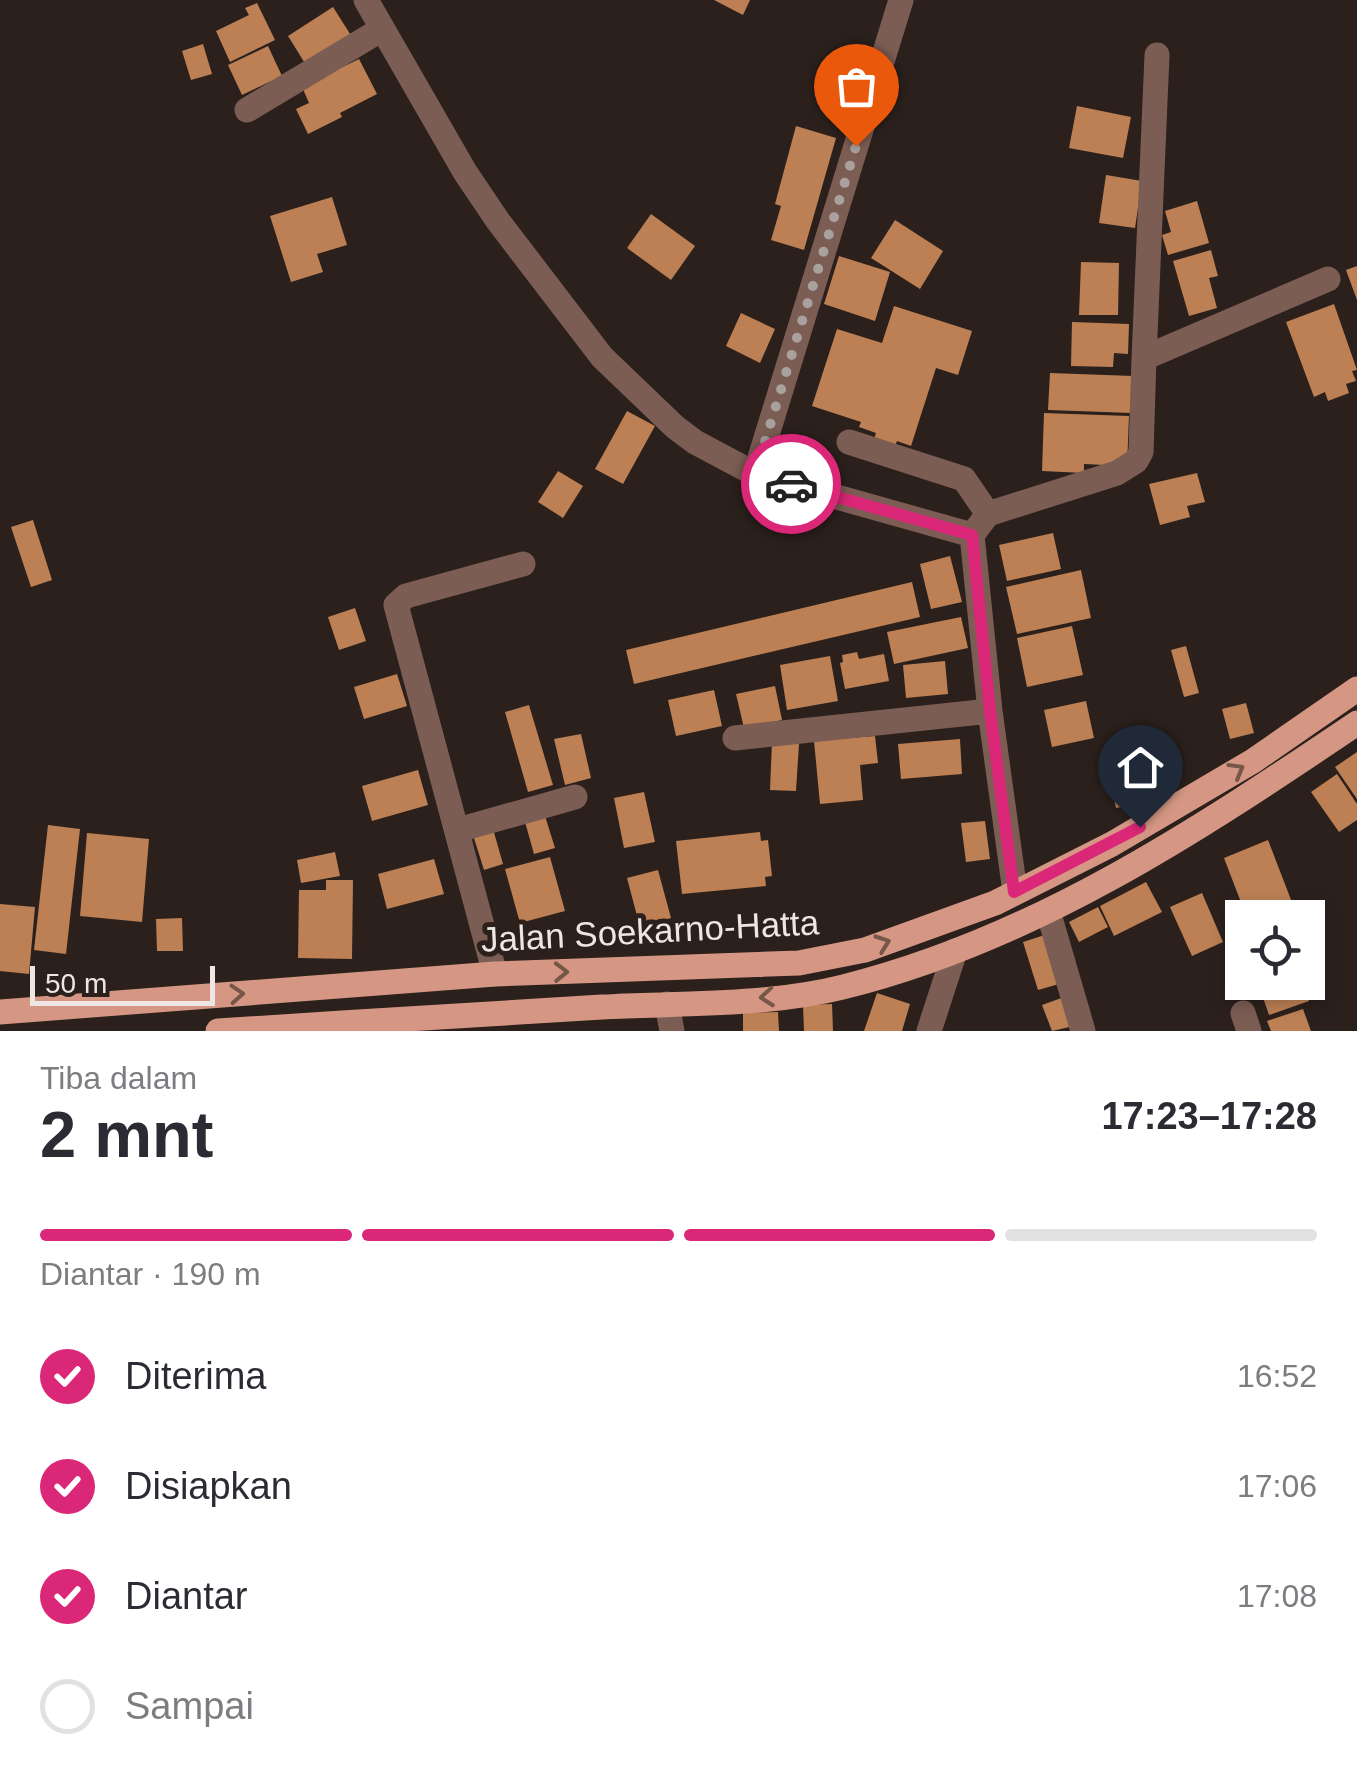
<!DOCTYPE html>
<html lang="id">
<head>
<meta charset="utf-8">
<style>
  :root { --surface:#fff; --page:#f2f2f3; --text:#2b2b33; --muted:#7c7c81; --line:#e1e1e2; --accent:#db2777 }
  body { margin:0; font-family:Arial,sans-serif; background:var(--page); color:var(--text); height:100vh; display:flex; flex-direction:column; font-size:38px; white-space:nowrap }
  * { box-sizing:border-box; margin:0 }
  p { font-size:32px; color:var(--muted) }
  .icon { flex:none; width:55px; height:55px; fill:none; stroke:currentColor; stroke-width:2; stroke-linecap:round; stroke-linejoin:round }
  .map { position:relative; height:1031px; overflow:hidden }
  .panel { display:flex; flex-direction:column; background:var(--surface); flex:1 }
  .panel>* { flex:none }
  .fabs { position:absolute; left:1225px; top:900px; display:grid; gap:20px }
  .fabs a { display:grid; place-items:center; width:100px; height:100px; border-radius:0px; background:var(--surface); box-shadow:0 5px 15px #0003; font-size:50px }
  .scale { position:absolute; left:30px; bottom:25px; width:185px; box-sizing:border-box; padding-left:10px; border:5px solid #ede6e3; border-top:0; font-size:28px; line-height:35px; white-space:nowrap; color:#ede6e3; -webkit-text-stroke:8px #2b201c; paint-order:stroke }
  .pin { position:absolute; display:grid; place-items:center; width:85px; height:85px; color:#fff; margin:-102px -42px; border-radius:50% 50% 50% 0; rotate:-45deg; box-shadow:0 0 10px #0007 }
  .pin .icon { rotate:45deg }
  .courier { position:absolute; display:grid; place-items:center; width:100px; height:100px; margin:-50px; border:8px solid #db2777; border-radius:50%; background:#fff; color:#222; box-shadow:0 2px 12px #0007 }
  .head em { font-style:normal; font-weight:800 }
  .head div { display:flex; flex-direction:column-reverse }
  .head { display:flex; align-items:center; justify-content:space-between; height:170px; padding:0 40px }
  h1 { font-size:65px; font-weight:800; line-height:75px }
  .bar { display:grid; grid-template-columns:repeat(4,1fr); gap:15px 10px; align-content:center; height:120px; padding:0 40px }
  .bar i { height:12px; border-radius:8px; background:var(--line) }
  .bar .current { background:var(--accent) }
  .bar p { grid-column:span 4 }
  ol { padding:0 40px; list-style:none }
  li { display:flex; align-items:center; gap:30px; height:110px }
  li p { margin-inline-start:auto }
  li .icon { padding:10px; border-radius:50%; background:var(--accent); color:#fff; stroke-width:4 }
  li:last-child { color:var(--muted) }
  li i { width:55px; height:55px; border:5px solid var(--line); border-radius:50% }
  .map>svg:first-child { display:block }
</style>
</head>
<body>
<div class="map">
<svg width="1357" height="1031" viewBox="0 0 1357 1031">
  <rect width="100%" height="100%" fill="#2b201c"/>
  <path fill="#bc8054" d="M714 0H750L743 15Z
    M257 3 275 40 230 62 216 31 249 15 245 8Z
    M333 7 352 37 306 65 288 36Z
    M203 44 212 74 191 80 182 51Z
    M268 46 282 76 242 95 228 65Z
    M359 59 377 94 340 113 342 117 308 134 296 109 309 103 302 87Z
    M1077 106 1131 117 1123 158 1069 148Z
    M796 126 836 138 804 250 771 240 781 206 775 204Z
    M1106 175 1142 181 1135 228 1099 223Z
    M332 197 347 245 317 254 323 272 291 282 270 216Z
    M1197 201 1209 243 1168 255 1162 235 1171 232 1165 211Z
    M651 214 695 246 671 280 627 248Z
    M895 220 943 251 920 289 871 258Z
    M1211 250 1218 276 1209 278 1217 308 1189 316 1173 261Z
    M839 256 890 272 875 321 824 304Z
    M1081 262 1119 263 1118 315H1079Z
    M1357 266V300L1346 270Z
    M1334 304 1357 370 1352 371 1356 381 1346 384 1349 393 1328 401 1325 392 1314 397 1286 322Z
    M894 306 972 331 958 375 936 368 911 446 897 441 894 449 873 442 876 433 859 427 861 422 812 406 837 329 882 343Z
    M741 313 775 329 760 363 726 346Z
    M1072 322 1129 324 1128 354 1114 353 1113 367 1071 366Z
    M1050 373 1133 376 1132 413 1048 410Z
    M627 411 655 426 623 484 595 469Z
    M1044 413 1129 416 1127 466 1084 464V473L1042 471Z
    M558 471 583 486 563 518 538 502Z
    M1197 473 1205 502 1187 506 1190 517 1160 525 1149 484Z
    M33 520 52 580 31 587 11 527Z
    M1053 533 1061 569 1007 581 999 545Z
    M950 556 962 602 931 609 920 564Z
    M1081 570 1091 618 1017 634 1006 587Z
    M912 582 920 617 634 684 626 650Z
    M355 608 366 641 339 650 328 617Z
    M961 617 968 648 894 664 887 632Z
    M1072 626 1083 675 1027 687 1017 638Z
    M1186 646 1199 693 1184 697 1171 650Z
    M857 652 859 659 884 654 889 681 845 689 840 663 843 662 842 655Z
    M830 656 838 701 787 710 780 665Z
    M945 661 948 694 906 698 903 665Z
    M397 674 407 706 364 719 354 687Z
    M775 686 782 720 744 728 736 694Z
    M714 690 722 726 676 736 668 700Z
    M1086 701 1094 738 1052 747 1044 710Z
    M1246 703 1254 733 1230 739 1222 709Z
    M529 705 553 785 528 792 505 712Z
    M581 734 591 778 565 785 554 739Z
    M875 736 878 763 860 765 863 800 820 804 814 741Z
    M960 739 962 774 901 779 898 744Z
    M772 742 799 744 796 791 770 790Z
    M1357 752V799L1335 767Z
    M1135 769 1142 803 1116 808 1109 775Z
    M418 770 428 805 372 821 362 786Z
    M1337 774 1357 804V820L1339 832 1311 792Z
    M644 792 655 842 624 848 614 798Z
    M545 816 555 848 534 854 525 822Z
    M985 821 990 859 966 862 961 823Z
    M48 825 80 829 66 954 34 950Z
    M493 829 503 864 484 870 473 835Z
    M760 832 761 841 768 840 772 876 765 877 766 886 682 894 676 841Z
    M87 833 149 839 142 922 80 916Z
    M1268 840 1298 918H1247L1224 858Z
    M335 852 340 876 301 883 297 860Z
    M550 857 565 911 520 923 505 869Z
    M434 859 444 894 387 909 378 874Z
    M658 870 671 918 640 927 627 878Z
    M326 880H353L352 959 298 958 299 890H326Z
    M1146 882 1162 912 1114 936 1100 906Z
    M1202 893 1223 942 1192 956 1170 907Z
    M0 904 35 907 29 974 0 971Z
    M1098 907 1108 927 1079 942 1069 922Z
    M182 918 183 951H157L156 919Z
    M1051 933 1066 982 1038 990 1023 942Z
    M1303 982 1309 1001 1269 1015 1258 983Z
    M877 993 910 1004 902 1031H864Z
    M1067 996 1078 1025 1052 1031 1042 1005Z
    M832 1004 833 1031H804L803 1005Z
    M1303 1009 1311 1031H1271L1267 1021Z
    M778 1012 779 1031H743V1013Z"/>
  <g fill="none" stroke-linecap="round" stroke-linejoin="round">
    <path stroke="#7c5d54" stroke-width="25" d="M366 0 465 172 498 221 602 357 675 427 695 442 755 474 972 535 990 711 1015 892
      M247 110 382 29
      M1144 358 1157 55
      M849 442 964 479 988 514
      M755 474 901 0
      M972 535 988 514 1117 473 1136 461 1141 452 1144 358 1328 279
      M735 738 990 711
      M458 830 575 797
      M1048 911 1083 1031
      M495 974 396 605 406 596 523 564
      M667 1004 672 1031
      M1243 1013 1249 1031
      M929 1031 955 951"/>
    <path stroke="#d59783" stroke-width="25" d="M0 1012 495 974 799 963 865 950 995 903 1112 844 1253 761 1357 689
      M218 1031C346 1023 474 1014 602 1007 679 1003 768 1006 843 987 1033 940 1197 831 1357 723"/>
  </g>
  <defs><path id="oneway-chevron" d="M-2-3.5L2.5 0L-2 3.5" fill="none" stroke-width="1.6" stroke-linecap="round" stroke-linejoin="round" transform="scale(2.5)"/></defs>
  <g stroke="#77564a">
    <use href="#oneway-chevron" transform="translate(1237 770) rotate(-30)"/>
    <use href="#oneway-chevron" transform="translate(883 943) rotate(-20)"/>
    <use href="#oneway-chevron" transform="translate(561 972) rotate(-1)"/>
    <use href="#oneway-chevron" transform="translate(237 994) rotate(-4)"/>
    <use href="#oneway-chevron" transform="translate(767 997) rotate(175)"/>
  </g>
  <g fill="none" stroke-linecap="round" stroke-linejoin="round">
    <path stroke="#a9a19d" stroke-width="10" stroke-dasharray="0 18" d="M791 484 755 474 856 146"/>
    <path stroke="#db2777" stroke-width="12" d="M791 484 972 535 990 711 1014 892 1140 827"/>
  </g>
  <g text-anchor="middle" stroke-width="10" stroke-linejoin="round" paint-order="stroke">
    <g font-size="35" fill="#ede6e3" stroke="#2b201c">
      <text transform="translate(650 931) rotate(-3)" y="12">Jalan Soekarno-Hatta</text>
    </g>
  </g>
</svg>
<div class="fabs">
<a><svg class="icon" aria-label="locate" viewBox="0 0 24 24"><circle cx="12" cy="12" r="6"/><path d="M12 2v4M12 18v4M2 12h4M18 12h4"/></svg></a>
</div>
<div class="scale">50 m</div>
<div class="pin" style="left:856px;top:146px;background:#ea580c"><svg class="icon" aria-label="bag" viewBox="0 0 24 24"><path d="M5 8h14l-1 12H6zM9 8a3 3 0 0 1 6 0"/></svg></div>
<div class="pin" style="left:1140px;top:827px;background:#1f2937"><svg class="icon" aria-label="home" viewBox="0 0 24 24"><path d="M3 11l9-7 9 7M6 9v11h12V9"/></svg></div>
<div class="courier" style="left:791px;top:484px"><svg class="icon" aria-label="car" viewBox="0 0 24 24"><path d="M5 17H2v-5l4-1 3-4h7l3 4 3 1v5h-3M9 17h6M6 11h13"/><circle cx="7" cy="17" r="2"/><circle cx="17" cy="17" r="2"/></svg></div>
</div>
<section class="panel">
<div class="head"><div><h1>2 mnt</h1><p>Tiba dalam</p></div><em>17:23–17:28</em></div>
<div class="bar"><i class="current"></i><i class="current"></i><i class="current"></i><i></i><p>Diantar · 190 m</p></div>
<ol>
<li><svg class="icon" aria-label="check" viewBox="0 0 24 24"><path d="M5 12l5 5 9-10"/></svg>Diterima<p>16:52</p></li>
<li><svg class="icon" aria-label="check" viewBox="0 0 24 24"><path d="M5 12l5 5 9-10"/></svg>Disiapkan<p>17:06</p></li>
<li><svg class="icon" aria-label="check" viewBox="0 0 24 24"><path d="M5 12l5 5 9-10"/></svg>Diantar<p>17:08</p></li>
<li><i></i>Sampai</li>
</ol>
</section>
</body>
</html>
